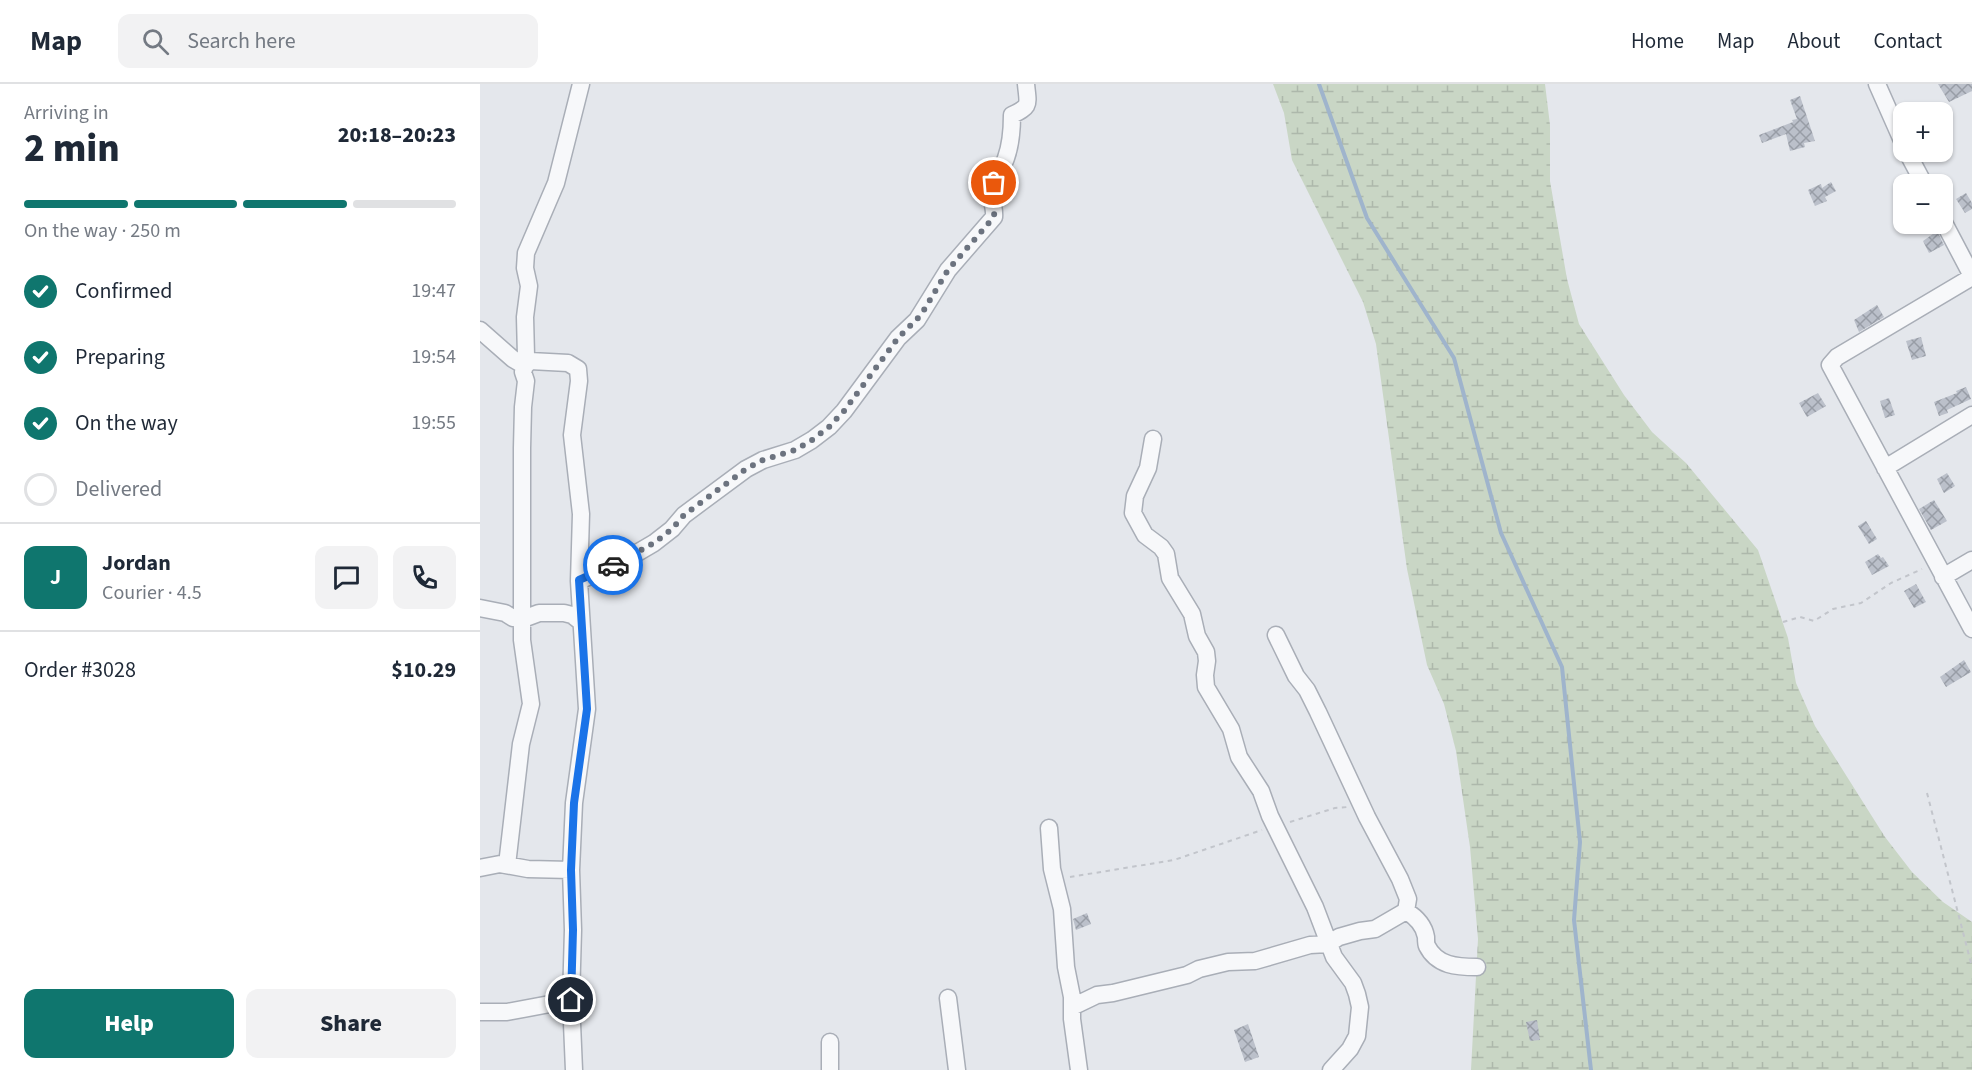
<!DOCTYPE html>
<html lang="en">
<head>
<meta charset="utf-8">
<style>
  :root { --surface:#fff; --page:#f2f2f3; --text:#1f2937; --muted:#747a83; --line:#e0e1e3; --accent:#0f766e }
  body { margin:0; font-family:"Source Sans 3",sans-serif; background:var(--page); color:var(--text); height:100vh; display:flex; flex-direction:column; font-size:22px; white-space:nowrap }
  * { box-sizing:border-box; margin:0 }
  p { font-size:20px; color:var(--muted) }
  .icon { flex:none; width:33px; height:33px; fill:none; stroke:currentColor; stroke-width:2; stroke-linecap:round; stroke-linejoin:round }
  .map { position:relative; flex:1; overflow:hidden }
  .side { display:flex; flex-direction:column; background:var(--surface); width:480px }
  .side>* { flex:none }
  .fabs { position:absolute; left:1413px; top:18px; display:grid; gap:12px }
  .fabs a { display:grid; place-items:center; width:60px; height:60px; border-radius:12px; background:var(--surface); box-shadow:0 2px 4px #0004; font-size:30px }
  .pin { position:absolute; display:grid; place-items:center; width:51px; height:51px; color:#fff; margin:-26px; border:3px solid #fff; border-radius:50%; box-shadow:0 2px 6px #0007 }
  .courier { position:absolute; display:grid; place-items:center; width:60px; height:60px; margin:-30px; border:4px solid #1a73e8; border-radius:50%; background:#fff; color:#222; box-shadow:0 2px 8px #0007 }
  .headline em { font-style:normal; font-weight:800 }
  .headline div { display:flex; flex-direction:column-reverse }
  .headline { display:flex; align-items:center; justify-content:space-between; height:102px; padding:0 24px }
  h1 { font-size:39px; font-weight:800; line-height:45px }
  .bar { display:grid; grid-template-columns:repeat(4,1fr); gap:9px 6px; align-content:center; height:72px; padding:0 24px }
  .bar i { height:8px; border-radius:4px; background:var(--line) }
  .bar .current { background:var(--accent) }
  .bar p { grid-column:span 4 }
  .line { display:flex; align-items:center; gap:15px; padding:0 24px; border-top:2px solid var(--line) }
  .line div { flex:1 }
  .round { display:grid; place-items:center; flex:none; width:63px; height:63px; border-radius:12px; background:var(--page) }
  ol { padding:0 24px; list-style:none }
  li { display:flex; align-items:center; gap:18px; height:66px }
  li p { margin-inline-start:auto }
  li .icon { padding:6px; border-radius:50%; background:var(--accent); color:#fff; stroke-width:4 }
  li:last-child { color:var(--muted) }
  li i { width:33px; height:33px; border:3px solid var(--line); border-radius:50% }
  .button { display:flex; gap:12px; margin-top:auto; padding:12px 24px }
  .button a { flex:1; height:69px; border-radius:12px; background:var(--accent); color:#fff; font-size:24px; font-weight:800; line-height:69px; text-align:center }
  .button a+a { background:var(--page); color:var(--text) }
  header { display:flex; align-items:center; gap:36px; box-sizing:border-box; height:84px; padding:0 30px; background:var(--surface); border-bottom:2px solid var(--line) }
  header strong { font-size:28px }
  nav { display:flex; gap:33px; margin-inline-start:auto; font-size:21px }
  .search { width:420px; height:54px; background:var(--page); display:flex; align-items:center; gap:15px; box-sizing:border-box; padding:0 21px; border-radius:12px; color:var(--muted); font-size:22px }
  main { display:flex; flex:1; min-height:0 }
  .map>svg:first-child { display:block }
</style>
</head>
<body>
<header>
<strong>Map</strong>
<div class="search"><svg class="icon" aria-label="search" viewBox="0 0 24 24"><circle cx="10" cy="10" r="6"/><path d="M15 15l6 6"/></svg>Search here</div>
<nav><a>Home</a><a>Map</a><a>About</a><a>Contact</a></nav>
</header>
<main>
<section class="side">
<div class="headline"><div><h1>2 min</h1><p>Arriving in</p></div><em>20:18–20:23</em></div>
<div class="bar"><i class="current"></i><i class="current"></i><i class="current"></i><i></i><p>On the way · 250 m</p></div>
<ol>
<li><svg class="icon" aria-label="check" viewBox="0 0 24 24"><path d="M5 12l5 5 9-10"/></svg>Confirmed<p>19:47</p></li>
<li><svg class="icon" aria-label="check" viewBox="0 0 24 24"><path d="M5 12l5 5 9-10"/></svg>Preparing<p>19:54</p></li>
<li><svg class="icon" aria-label="check" viewBox="0 0 24 24"><path d="M5 12l5 5 9-10"/></svg>On the way<p>19:55</p></li>
<li><i></i>Delivered</li>
</ol>
<div class="line" style="height:108px"><b class="round" style="background:var(--accent);color:#fff">J</b><div><b>Jordan</b><p>Courier · 4.5</p></div><a class="round"><svg class="icon" aria-label="chat" viewBox="0 0 24 24"><path d="M4 5h16v11H9l-5 4z"/></svg></a><a class="round"><svg class="icon" aria-label="phone" viewBox="0 0 24 24"><path d="M5 4h4l2 5-3 2q2 4 5 5l2-3 5 2v4C11 20 4 13 5 4z"/></svg></a></div>
<div class="line" style="height:78px"><div>Order #3028</div><b>$10.29</b></div>
<div class="button"><a>Help</a><a>Share</a></div>
</section>
<div class="map">
<svg width="1492" height="986" viewBox="0 0 1492 986">
  <defs>
    <pattern id="wetland-marsh" width="20" height="14" patternUnits="userSpaceOnUse" patternTransform="scale(1.5)"><rect width="20" height="14" fill="#c9d6c5"/><path d="M1 5h8M5 5V1M11 12h8M15 12V8" fill="none" stroke="#adb8ab"/></pattern>
    <pattern id="building-cross-hatch" width="8" height="8" patternUnits="userSpaceOnUse" patternTransform="scale(1.5)"><rect width="8" height="8" fill="#bbc0ca"/><path d="M0 0l8 8M0 8l8-8" fill="none" stroke="#989da6"/></pattern>
  </defs>
  <rect width="100%" height="100%" fill="#e4e7ec"/>
  <path fill="url(#wetland-marsh)" d="M793 0H1065L1070 41V97L1087 195 1099 240 1144 311 1172 348 1206 379 1278 466 1308 554 1316 599 1335 642 1405 753 1432 788 1463 818 1492 838V986H991L998 855 990 763 976 667 964 620 947 581 927 485 896 260 883 218 812 76 804 29Z"/>
  <g fill="none" stroke-linecap="round" stroke-linejoin="round">
    <path stroke="#9fb4cc" stroke-width="4" d="M839 0 887 134 974 274 1021 449 1082 583 1100 758 1094 836 1111 986"/>
  </g>
  <path fill="url(#building-cross-hatch)" d="M1458 0H1492V7L1469 18Z
    M1320 12 1335 57 1324 59 1325 63 1310 67 1306 50 1282 59 1279 51 1313 38 1312 36 1317 35 1310 16Z
    M1351 98 1356 107 1345 113 1347 117 1335 122 1328 106 1341 100 1342 104Z
    M1486 109 1492 119V125L1485 129 1476 115Z
    M1457 147 1464 161 1449 169 1443 157Z
    M1397 221 1404 233 1379 248 1374 236Z
    M1441 253 1446 272 1432 276 1426 257Z
    M1486 303 1491 315 1467 326 1468 329 1459 332 1454 318 1477 309 1476 307Z
    M1338 309 1346 322 1327 333 1319 319Z
    M1409 314 1415 331 1405 334 1400 317Z
    M1467 389 1475 402 1464 409 1457 395Z
    M1454 416 1467 437 1451 446 1439 425Z
    M1386 437 1397 455 1389 460 1378 442Z
    M1398 470 1401 474 1403 473 1409 482 1392 491 1385 478Z
    M1436 500 1446 518 1434 524 1424 507Z
    M1484 576 1491 588 1466 603 1460 593Z
    M607 829 611 840 596 846 593 835Z
    M1057 936 1060 956 1050 957 1046 938Z
    M768 940 779 973 765 978 754 946Z"/>
  <g fill="none" stroke-linecap="round" stroke-linejoin="round">
    <defs>
      <path id="minor" d="M1397 0 1424 61
        M1427 68 1444 100
        M1462 135 1492 192
        M1492 193 1357 273 1350 281 1492 545
        M0 246 33 275 45 282
        M50 277 46 272 45 233 49 202 45 184 46 169 76 99 101 0
        M673 355 668 384 655 412 653 429 665 451 681 463 686 470 690 494 712 530 717 552 726 568 727 577 725 591 726 603 751 645 759 673 781 707 790 732 835 823 854 873 873 899 877 910 880 923 877 952 870 965 851 986
        M1405 384 1492 331
        M1463 493 1492 476
        M99 497 145 476 174 459 192 445 204 431 266 385 283 376 315 366 332 356 349 343 364 327 418 254 437 236 468 186 514 133C515 125 511 117 512 109 513 95 522 86 526 74 531 60 532 45 532 31 551 22 548 21 546 0
        M0 524 25 529 33 534 43 535 59 529H84L92 531 101 538
        M796 551 816 592 827 606 838 628 887 733 920 795 928 815 926 827
        M569 744 572 785 582 825 586 883 592 913V935L599 986
        M27 781 41 660 51 620 42 556V364L43 323 46 297 43 288 45 282 50 277 88 279 98 285 99 297 92 351 101 430 99 497 107 625 94 719 91 786 93 846 91 916 94 986
        M0 784 20 780 48 785 91 786
        M468 914 477 986
        M592 923 617 911 633 909 707 891 719 885 748 878 775 877 830 861 848 860 859 853 880 847 895 845 926 827C936 833 944 841 946 853 946 855 946 860 947 862 957 882 977 883 997 883
        M0 928H27L91 916
        M350 986V958"/>
    </defs>
    <use href="#minor" stroke="#a9aeb7" stroke-width="19"/>
    <path stroke="#c2c5cb" stroke-width="2" stroke-dasharray="4.5 4.5" stroke-linecap="butt" d="M1303 538 1320 533 1334 537 1353 525 1381 519 1411 499 1442 485
      M1447 709 1492 883
      M810 738 855 724 868 723
      M590 793 694 776 782 746"/>
    <use href="#minor" stroke="#f7f8fa" stroke-width="16"/>
  </g>
  <g fill="none" stroke-linecap="round" stroke-linejoin="round">
    <path stroke="#6c737f" stroke-width="6" stroke-dasharray="0 10.8" d="M133 481 174 459 192 445 204 431 266 385 283 376 315 366 332 356 349 343 364 327 418 254 441 231 468 186 514 133C515 119 511 114 514 99"/>
    <path stroke="#1a73e8" stroke-width="8" d="M91 916 93 846 91 786 94 719 107 625 99 496 133 481"/>
  </g>
</svg>
<div class="fabs">
<a>+</a>
<a>−</a>
</div>
<div class="pin" style="left:514px;top:99px;background:#ea580c"><svg class="icon" aria-label="bag" viewBox="0 0 24 24"><path d="M5 8h14l-1 12H6zM9 8a3 3 0 0 1 6 0"/></svg></div>
<div class="pin" style="left:91px;top:916px;background:#1f2937"><svg class="icon" aria-label="home" viewBox="0 0 24 24"><path d="M3 11l9-7 9 7M6 9v11h12V9"/></svg></div>
<div class="courier" style="left:133px;top:481px"><svg class="icon" aria-label="car" viewBox="0 0 24 24"><path d="M5 17H2v-5l4-1 3-4h7l3 4 3 1v5h-3M9 17h6M6 11h13"/><circle cx="7" cy="17" r="2"/><circle cx="17" cy="17" r="2"/></svg></div>
</div>
</main>
</body>
</html>
